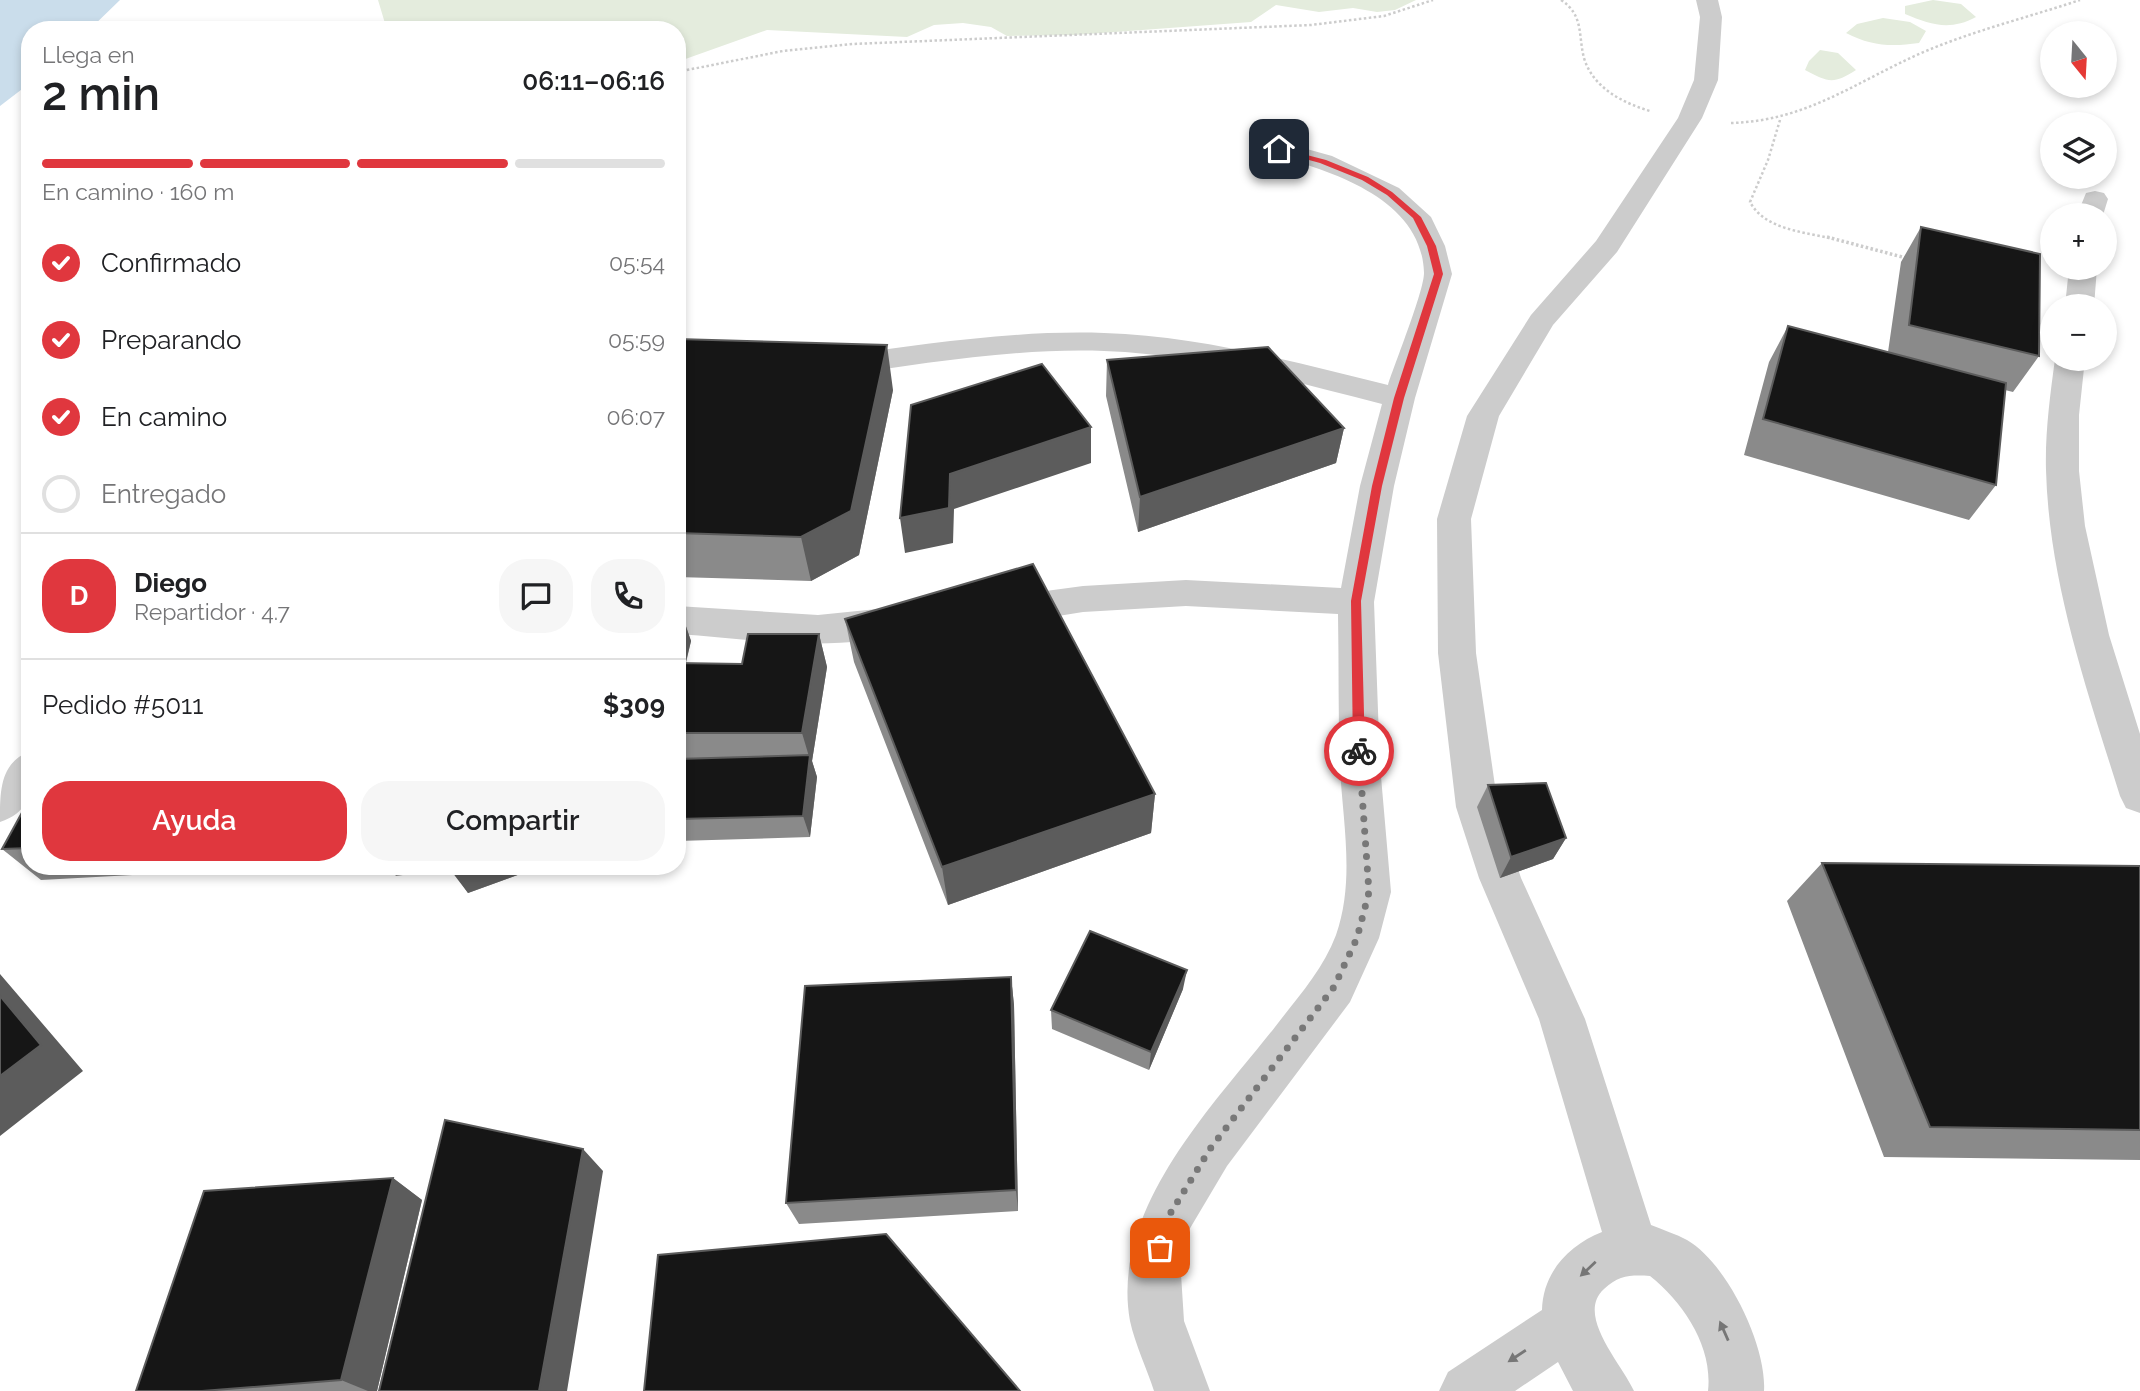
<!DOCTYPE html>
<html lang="es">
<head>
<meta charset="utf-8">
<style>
  :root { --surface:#fff; --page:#f6f6f6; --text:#202124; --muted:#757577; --line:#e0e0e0; --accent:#e0373e }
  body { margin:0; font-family:Raleway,sans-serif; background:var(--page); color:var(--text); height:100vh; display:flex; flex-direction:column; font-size:26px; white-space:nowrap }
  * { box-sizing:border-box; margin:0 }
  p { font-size:23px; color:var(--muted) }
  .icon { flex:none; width:38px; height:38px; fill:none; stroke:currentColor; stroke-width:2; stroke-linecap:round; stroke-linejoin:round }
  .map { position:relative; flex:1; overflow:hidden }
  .details { position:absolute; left:21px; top:21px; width:665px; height:854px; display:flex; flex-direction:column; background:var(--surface); border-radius:28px; box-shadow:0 4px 10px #0003 }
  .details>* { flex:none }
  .needle { width:46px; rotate:162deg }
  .tools { position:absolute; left:2040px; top:21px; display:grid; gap:14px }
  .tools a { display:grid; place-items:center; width:77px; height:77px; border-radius:50%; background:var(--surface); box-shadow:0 4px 10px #0003; font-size:35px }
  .pin { position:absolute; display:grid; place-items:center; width:60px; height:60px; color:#fff; margin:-30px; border-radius:14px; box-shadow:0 4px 10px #0006 }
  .courier { position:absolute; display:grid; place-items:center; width:70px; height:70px; margin:-35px; border:5px solid #e0373e; border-radius:50%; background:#fff; color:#222; box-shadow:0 2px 9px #0007 }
  .headline em { font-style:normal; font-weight:600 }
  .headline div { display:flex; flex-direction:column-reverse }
  .headline { display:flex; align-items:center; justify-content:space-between; height:119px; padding:0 21px }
  h1 { font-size:46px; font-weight:600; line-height:52px }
  .bar { display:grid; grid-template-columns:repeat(4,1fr); gap:10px 7px; align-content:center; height:84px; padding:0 21px }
  .bar i { height:9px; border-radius:5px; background:var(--line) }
  .bar .current { background:var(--accent) }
  .bar p { grid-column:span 4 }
  .line { display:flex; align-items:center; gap:18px; padding:0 21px; border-top:2px solid var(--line) }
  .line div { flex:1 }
  .round { display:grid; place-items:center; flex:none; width:74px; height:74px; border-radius:28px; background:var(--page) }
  ol { padding:0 21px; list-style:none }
  li { display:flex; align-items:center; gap:21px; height:77px }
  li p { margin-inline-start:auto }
  li .icon { padding:7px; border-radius:50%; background:var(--accent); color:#fff; stroke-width:4 }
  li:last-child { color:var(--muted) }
  li i { width:38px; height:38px; border:4px solid var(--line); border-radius:50% }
  .action { display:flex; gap:14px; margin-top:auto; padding:14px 21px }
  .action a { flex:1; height:80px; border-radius:28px; background:var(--accent); color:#fff; font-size:28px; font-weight:600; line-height:80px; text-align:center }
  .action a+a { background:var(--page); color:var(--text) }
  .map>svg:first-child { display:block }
</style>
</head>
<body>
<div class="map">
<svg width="2140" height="1391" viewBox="0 0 2140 1391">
  <rect width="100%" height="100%" fill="#fff"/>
  <path fill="#e4ecdd" d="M378 0H1416L1395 10 1377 12 1353 8 1319 12 1276 5 1251 22 1074 35 1007 36 991 27 963 23 934 25 907 37 767 30 677 62V30H387Z
    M1933 0 1961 4 1976 17C1950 31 1931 25 1905 14V6Z
    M1883 18 1910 22 1926 31 1919 43C1891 47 1871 46 1846 33L1857 24Z
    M1820 50 1838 53 1856 70C1833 85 1828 82 1805 70L1809 61Z"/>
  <path fill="#caddeb" d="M0 0H120L89 30H30V83L0 106Z"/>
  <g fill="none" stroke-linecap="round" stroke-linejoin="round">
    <path stroke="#ccc" stroke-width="2.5" stroke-dasharray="2.5 2.5" stroke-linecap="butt" d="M1561 0C1584 15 1578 35 1584 58 1593 88 1623 103 1650 111
      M677 72 783 51 853 44 1311 25 1384 16 1433 0
      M1780 120 1768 160 1750 202C1765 230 1805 232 1834 239
      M1731 123C1808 121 1858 80 1926 51 1976 30 2029 17 2080 0"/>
    <path stroke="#ccc" stroke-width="3.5" stroke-dasharray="2.5 2.5" stroke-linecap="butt" d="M1827 237 1906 258"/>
    <path fill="#ccc" fill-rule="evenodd" d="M1696 0H1718L1722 17 1718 80 1702 118 1617 252 1553 325 1499 416 1471 519 1476 653 1498 807 1521 878 1585 1019 1651 1225C1663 1230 1676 1234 1687 1240 1727 1263 1767 1346 1764 1391H1708C1713 1347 1684 1303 1650 1276 1631 1275 1619 1275 1604 1289 1575 1315 1622 1364 1634 1391H1573L1558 1362 1515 1391H1439L1448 1372 1542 1310C1543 1272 1569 1245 1602 1232L1539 1019 1479 878 1456 807 1438 653 1437 519 1467 416 1531 315 1596 241 1678 118 1694 80 1700 17Z
      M1278 141 1332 156 1399 188 1431 217 1445 246 1452 274 1415 398 1394 486 1374 602 1380 765 1391 892 1379 938 1350 1002 1227 1166 1189 1230 1181 1274 1184 1321 1210 1391H1154C1147 1369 1135 1344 1130 1321 1110 1210 1212 1107 1275 1027 1297 998 1323 970 1336 935 1355 881 1343 824 1340 768 1338 717 1339 665 1338 614L1186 606 1083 612 1002 625 989 621 984 611 989 601 1002 597 1083 586 1186 580 1341 588 1360 486 1382 404C1291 381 1198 354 1104 351 1014 348 926 363 838 376L827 373 823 366 827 359 838 356C926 344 1015 330 1104 333 1200 336 1295 362 1388 385 1395 363 1424 291 1424 273 1422 197 1328 170 1269 154L1265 149 1269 144Z
      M2095 191 2104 193 2108 199 2103 215H2077L2086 193Z
      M2069 268H2097L2094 306H2065Z
      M2055 359H2085L2079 415V471L2085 526 2109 635 2140 734V813L2126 808 2120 796C2087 690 2049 582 2046 470 2045 433 2050 396 2055 359Z
      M677 606 818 615 897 607 910 611 915 621 910 631C837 654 752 639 677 634Z
      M30 751C30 783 37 810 0 822 0 790 0 763 30 751Z"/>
  </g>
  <path fill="#8a8a8a" d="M1921 227 2039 356 2013 392 2005 390 1996 485 1969 520 1744 455 1769 362 1788 326 1888 352 1901 262Z
    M677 339 893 390 859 555 811 581 677 577Z
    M1107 360 1344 428 1336 463 1138 532 1106 396Z
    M677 606H679L691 641 686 663 742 664 819 634 827 667 812 761 817 777 810 837 677 841Z
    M845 619 1155 794 1151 833 948 905 854 662Z
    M1488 785 1566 838 1553 859 1500 878 1477 807Z
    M30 798V866H224V870L41 880 2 849Z
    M1822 863 2140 866V1160L1884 1157 1787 901Z
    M388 866H542L468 893 451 868 396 876Z
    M1011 977 1014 1005 1018 1211 799 1224 786 1203Z
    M1183 989 1149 1070 1052 1029 1051 1010Z
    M393 1178 422 1200 377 1391H136Z"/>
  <path fill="#5c5c5c" d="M887 345 893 390 859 555 811 581 801 537Z
    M1091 427V463L954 509 953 543 905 553 900 518 950 474Z
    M1344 428 1336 463 1138 532 1140 497Z
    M679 606 691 641 677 697V612Z
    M819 634 827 667 812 761 817 777 810 837 803 816 810 760 802 733Z
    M1155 794 1151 833 948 905 942 867Z
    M1566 838 1553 859 1500 878 1511 857Z
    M467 866H542L468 893 452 872Z
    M1187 970 1183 989 1149 1070 1151 1052Z
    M0 974 83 1071 0 1136Z
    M1011 977 1014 1005 1018 1211 1016 1190Z
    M583 1149 603 1171 567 1391H539Z
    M393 1178 422 1200 377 1391H368L341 1380Z"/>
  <path fill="#161616" stroke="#5c5c5c" stroke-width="2" d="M1921 227 2040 254 2039 356 1909 325Z
    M1788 326 2006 383 1996 485 1763 419Z
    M677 339 887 345 851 511 801 537 677 533Z
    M1268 347 1344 428 1140 497 1107 360Z
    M1042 364 1091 427 950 474 949 508 900 518 911 405Z
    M1033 564 1155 794 942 867 845 619Z
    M748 634H819L802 733H677V663L742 664Z
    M810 755 803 816 677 819V759Z
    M1546 783 1566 838 1511 857 1488 785Z
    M30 798V848L2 849Z
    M1822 863 2140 866V1130L1930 1127Z
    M451 866H467L452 872Z
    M1090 931 1187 970 1151 1052 1051 1010Z
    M1011 977 1016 1190 786 1203 805 986Z
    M0 996 41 1045 0 1076Z
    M445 1120 583 1149 539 1391H379Z
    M393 1178 341 1380 202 1391H136L204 1191Z
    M886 1234 1020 1391H644L658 1255Z"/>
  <defs><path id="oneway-solid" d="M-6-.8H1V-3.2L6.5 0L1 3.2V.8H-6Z" transform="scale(1.75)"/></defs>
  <g fill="#767676">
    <use href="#oneway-solid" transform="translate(1588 1269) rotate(137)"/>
    <use href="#oneway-solid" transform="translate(1724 1331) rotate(-114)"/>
    <use href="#oneway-solid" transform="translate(1517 1356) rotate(147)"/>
  </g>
  <path fill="#e0373e" d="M1276 147 1326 160 1368 177 1392 192 1421 217 1436 246 1443 274 1404 398 1382 486 1361 601 1365 751 1359 756 1353 751 1351 601 1372 486 1394 398 1434 274 1427 246 1413 218 1387 195 1362 180 1320 163 1276 151Z"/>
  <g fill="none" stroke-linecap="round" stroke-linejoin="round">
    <path stroke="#787878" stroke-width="7" stroke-dasharray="0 12.6" d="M1160 1248 1165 1222 1210 1149 1334 987 1357 938 1369 892 1359 751"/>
  </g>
</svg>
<div class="tools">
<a><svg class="needle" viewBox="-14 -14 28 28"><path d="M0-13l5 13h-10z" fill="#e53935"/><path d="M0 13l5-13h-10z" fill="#757577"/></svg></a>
<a><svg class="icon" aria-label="layers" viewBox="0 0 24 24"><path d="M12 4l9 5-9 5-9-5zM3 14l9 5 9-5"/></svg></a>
<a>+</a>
<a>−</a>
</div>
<div class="pin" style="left:1160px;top:1248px;background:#ea580c"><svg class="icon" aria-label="bag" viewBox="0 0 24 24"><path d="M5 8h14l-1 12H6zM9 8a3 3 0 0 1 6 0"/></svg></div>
<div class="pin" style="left:1279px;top:149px;background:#1f2937"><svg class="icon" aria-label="home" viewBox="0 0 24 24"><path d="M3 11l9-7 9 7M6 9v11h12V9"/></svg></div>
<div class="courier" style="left:1359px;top:751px"><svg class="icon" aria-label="bike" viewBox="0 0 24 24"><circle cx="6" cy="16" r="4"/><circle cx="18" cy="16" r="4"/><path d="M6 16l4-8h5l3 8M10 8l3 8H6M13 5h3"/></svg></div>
<section class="details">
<div class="headline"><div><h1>2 min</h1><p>Llega en</p></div><em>06:11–06:16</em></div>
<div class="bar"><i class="current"></i><i class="current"></i><i class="current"></i><i></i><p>En camino · 160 m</p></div>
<ol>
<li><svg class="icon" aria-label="check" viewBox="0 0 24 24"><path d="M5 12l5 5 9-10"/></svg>Confirmado<p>05:54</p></li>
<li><svg class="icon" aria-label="check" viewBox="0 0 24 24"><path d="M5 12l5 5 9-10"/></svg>Preparando<p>05:59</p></li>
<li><svg class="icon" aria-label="check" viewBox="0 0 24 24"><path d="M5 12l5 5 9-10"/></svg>En camino<p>06:07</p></li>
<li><i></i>Entregado</li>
</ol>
<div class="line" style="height:126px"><b class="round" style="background:var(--accent);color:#fff">D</b><div><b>Diego</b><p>Repartidor · 4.7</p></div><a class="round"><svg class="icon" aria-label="chat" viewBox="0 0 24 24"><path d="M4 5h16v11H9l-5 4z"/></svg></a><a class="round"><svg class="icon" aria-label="phone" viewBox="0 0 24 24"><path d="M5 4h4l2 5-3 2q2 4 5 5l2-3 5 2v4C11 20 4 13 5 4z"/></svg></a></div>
<div class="line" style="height:91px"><div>Pedido #5011</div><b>$309</b></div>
<div class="action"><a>Ayuda</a><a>Compartir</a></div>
</section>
</div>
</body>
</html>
